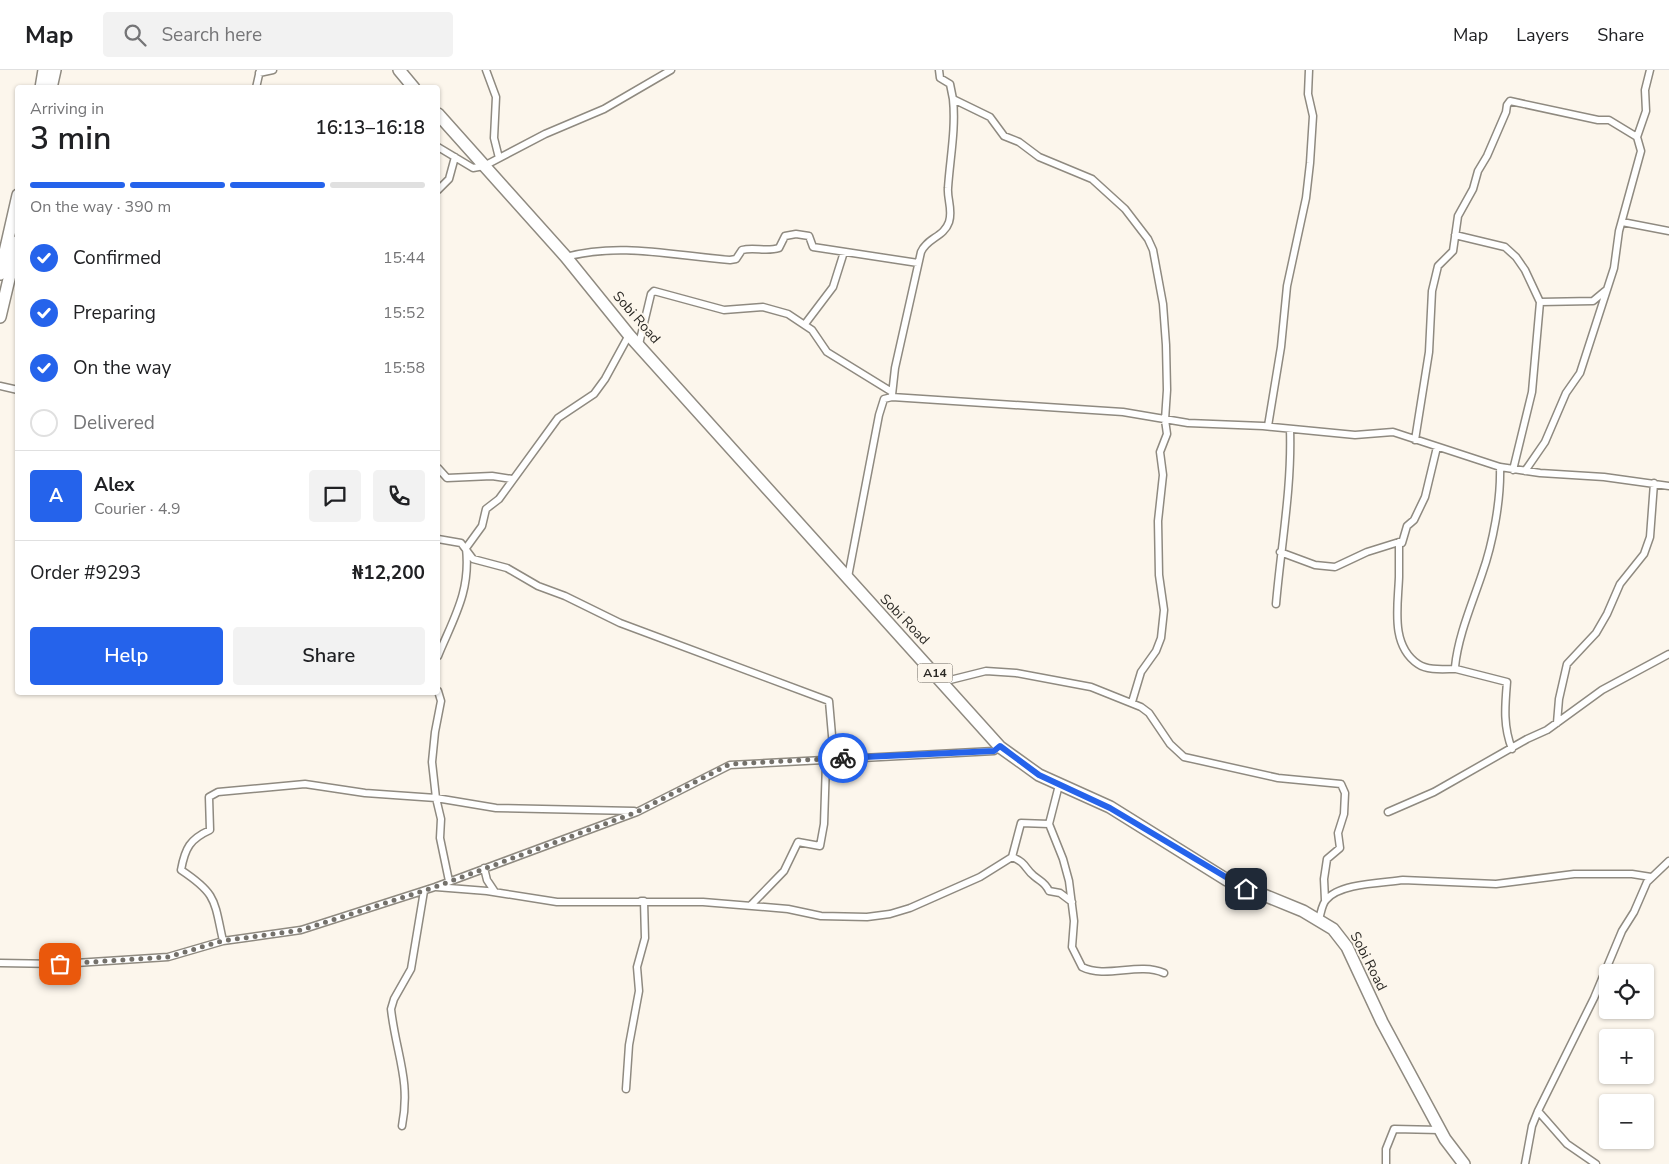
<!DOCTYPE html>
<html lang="en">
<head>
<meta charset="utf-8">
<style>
  :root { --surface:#fff; --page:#f2f2f2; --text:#202124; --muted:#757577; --line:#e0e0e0; --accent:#2563eb }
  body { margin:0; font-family:"Nunito Sans",sans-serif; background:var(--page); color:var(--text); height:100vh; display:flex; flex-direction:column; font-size:19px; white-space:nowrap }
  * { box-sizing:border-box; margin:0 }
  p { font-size:16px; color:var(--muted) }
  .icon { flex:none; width:28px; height:28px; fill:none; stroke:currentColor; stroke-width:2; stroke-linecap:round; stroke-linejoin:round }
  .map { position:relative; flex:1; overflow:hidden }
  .sheet { position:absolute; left:15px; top:15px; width:425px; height:610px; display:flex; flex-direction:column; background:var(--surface); border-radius:5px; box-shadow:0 1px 4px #0004 }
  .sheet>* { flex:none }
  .tools { position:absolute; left:1599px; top:894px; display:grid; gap:10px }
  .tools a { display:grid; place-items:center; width:55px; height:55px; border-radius:5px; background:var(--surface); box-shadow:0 1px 4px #0004; font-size:25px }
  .pin { position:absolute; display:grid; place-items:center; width:42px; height:42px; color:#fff; margin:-21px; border-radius:10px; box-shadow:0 2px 8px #0006 }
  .courier { position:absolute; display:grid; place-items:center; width:50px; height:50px; margin:-25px; border:4px solid #2563eb; border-radius:50%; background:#fff; color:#222; box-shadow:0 1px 6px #0007 }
  .head em { font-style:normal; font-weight:600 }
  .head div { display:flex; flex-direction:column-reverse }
  .head { display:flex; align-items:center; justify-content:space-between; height:85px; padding:0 15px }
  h1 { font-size:32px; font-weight:600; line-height:38px }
  .bar { display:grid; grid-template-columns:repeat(4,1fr); gap:8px 5px; align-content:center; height:60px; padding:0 15px }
  .bar i { height:6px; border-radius:4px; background:var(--line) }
  .bar .on { background:var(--accent) }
  .bar p { grid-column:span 4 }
  .line { display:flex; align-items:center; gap:12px; padding:0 15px; border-top:1px solid var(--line) }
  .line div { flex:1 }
  .round { display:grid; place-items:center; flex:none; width:52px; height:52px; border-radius:5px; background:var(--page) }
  ol { padding:0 15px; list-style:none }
  li { display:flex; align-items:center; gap:15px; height:55px }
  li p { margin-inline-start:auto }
  li .icon { padding:5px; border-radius:50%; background:var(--accent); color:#fff; stroke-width:4 }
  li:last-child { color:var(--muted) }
  li i { width:28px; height:28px; border:2px solid var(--line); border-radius:50% }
  .primary-button { display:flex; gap:10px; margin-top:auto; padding:10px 15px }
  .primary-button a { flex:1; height:58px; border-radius:5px; background:var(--accent); color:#fff; font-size:20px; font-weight:600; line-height:58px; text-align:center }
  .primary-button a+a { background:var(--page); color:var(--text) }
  header { display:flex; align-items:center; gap:30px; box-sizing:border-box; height:70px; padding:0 25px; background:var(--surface); border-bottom:1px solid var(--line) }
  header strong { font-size:24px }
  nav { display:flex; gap:28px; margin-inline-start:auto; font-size:18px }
  .search { width:350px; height:45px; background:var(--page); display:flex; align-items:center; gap:12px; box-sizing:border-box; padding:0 18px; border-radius:5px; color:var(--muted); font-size:19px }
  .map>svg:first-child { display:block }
</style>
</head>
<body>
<header>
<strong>Map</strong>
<div class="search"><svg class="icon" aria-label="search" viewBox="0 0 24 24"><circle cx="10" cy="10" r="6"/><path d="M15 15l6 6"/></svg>Search here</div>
<nav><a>Map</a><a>Layers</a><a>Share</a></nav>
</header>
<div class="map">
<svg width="1669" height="1094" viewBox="0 0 1669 1094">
  <rect width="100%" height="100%" fill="#fcf6ec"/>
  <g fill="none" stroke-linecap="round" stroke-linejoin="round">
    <defs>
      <path id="street" d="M486 0 496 27 494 68 499 88
        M939 0 940 8 950 14 953 29 990 47 1004 66 1019 72 1039 87 1092 109 1125 139 1148 169 1153 180 1163 234 1166 275 1167 320 1165 350 1167 364 1160 382 1163 405 1158 451 1159 505 1164 540 1161 568 1156 581 1141 602 1132 632
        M259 3 273 0
        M256 18 260 0
        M438 77 473 98 484 96 545 64 604 39 671 0
        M438 120 449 109 455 87
        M1622 152 1669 161
        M1455 165 1505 177 1516 187 1525 200 1540 232 1532 322 1513 400
        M566 187C620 172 675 186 730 190L736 189 742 180C754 177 767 182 779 178L785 166 796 164 809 166 813 177 918 193
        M1540 232 1593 231 1605 221
        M805 254 833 217 844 182
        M639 274 651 224 654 221 724 240 763 237 788 244 812 260 827 282 892 322
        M0 316 18 320
        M892 325 895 298 921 182C927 168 944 167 949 152 953 140 947 129 948 118 950 88 956 59 953 29
        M1268 356 1281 277 1287 216 1306 128 1310 93 1313 46 1308 24 1309 0
        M1415 370 1429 282 1432 221 1438 196 1453 181 1458 146 1473 119 1478 101 1487 86 1506 42 1507 35 1510 31 1598 50H1609L1637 67
        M1437 377 1425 427 1414 450 1407 456 1402 473 1399 472C1399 484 1399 496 1399 507 1398 536 1390 575 1418 594 1428 601 1444 599 1456 599
        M1500 397C1501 430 1493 473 1482 504 1472 534 1458 566 1455 597L1456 599 1507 612C1505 636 1503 656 1512 679
        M438 398 447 408 492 406 512 409
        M1525 401 1545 372 1566 323 1580 303 1614 198 1619 161 1641 81 1637 67 1646 41 1645 20 1650 0
        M438 469 461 473 473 489 507 498 538 516 565 526 620 553 829 631 833 677 826 693 824 754 820 776 798 772 784 801 751 835
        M1280 482 1315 495 1335 497 1367 482 1399 472
        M848 507 879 345 884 329 892 327 1123 342 1188 353 1263 356 1355 365 1393 362 1500 397 1540 403 1604 407 1669 416
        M1276 534C1281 476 1292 417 1290 359
        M438 586C453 549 471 522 466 478L482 456 486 439 499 429 558 348 594 324 605 309 629 265
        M942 612 986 601 1016 603 1091 617 1141 637 1149 643 1170 674 1184 687 1278 708 1341 714 1345 723 1344 744 1338 763 1340 778 1327 789 1324 809 1325 830
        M438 621 441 631 435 662 432 692 436 728 441 749 440 768 449 811
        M1557 653 1559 629 1567 594 1596 563 1607 544 1620 514 1644 484 1650 467 1654 413
        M1388 742 1434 722 1527 669 1547 660 1602 620 1669 584
        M1049 754 1063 789 1069 811 1074 851 1072 877 1082 897C1106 909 1138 892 1164 903
        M1012 787C1027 793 1024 798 1034 806 1041 812 1045 812 1049 821L1060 823 1072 832
        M484 798 487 810 495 822
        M436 817 487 821 557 832H703L788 839 821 846 867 847 890 844 910 838 980 807 1012 787 1021 753 1049 754 1059 715
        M1319 849C1321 843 1322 834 1326 830 1339 813 1383 813 1403 810L1496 814 1574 804H1632L1651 807
        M223 871C214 830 217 824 181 800 185 778 190 769 210 760L209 727 218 722 305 714 365 723 436 728 496 738 634 741
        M0 893 60 894 168 887 223 871 301 860 435 817 637 742 730 695 994 681 1000 677
        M626 1019 629 975 639 921 637 897 645 868 644 831H641
        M1538 1041 1567 1074 1596 1094
        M402 1056C411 1010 396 984 391 939L394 929 411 899 424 821
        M1386 1094V1079L1394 1059 1440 1060
        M1525 1094 1532 1056 1538 1041 1594 928 1622 861 1634 842 1647 812 1669 791"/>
      <path id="highway" d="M399 0 414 18
        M41 18 44 0
        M51 18 55 0
        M438 44 566 187 629 265 1000 677 1039 705 1110 737 1227 810 1303 841 1333 859 1347 877 1382 952 1445 1069 1464 1094
        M0 204 18 125
        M0 247 18 171"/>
    </defs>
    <use href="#street" stroke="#8f8a80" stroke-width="9"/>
    <use href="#highway" stroke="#8f8a80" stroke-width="14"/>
    <use href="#street" stroke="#fff" stroke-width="6"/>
    <use href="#highway" stroke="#fff" stroke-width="11"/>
  </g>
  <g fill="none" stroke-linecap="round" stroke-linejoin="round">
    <path stroke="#74716b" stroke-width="5" stroke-dasharray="0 9" d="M60 894 168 887 222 871 301 860 435 817 637 742 730 694 843 688"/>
    <path stroke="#2563eb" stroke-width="6" d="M843 688 994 681 1000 676 1039 705 1110 738 1246 819"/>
  </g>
  <g text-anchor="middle" stroke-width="4" stroke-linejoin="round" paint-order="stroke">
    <rect fill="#fcf6ec" stroke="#6a6661" stroke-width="1" x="917.5" y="593.5" width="35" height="19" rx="4"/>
    <g font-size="12" font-weight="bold" fill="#2b2925">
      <text x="935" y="607">A14</text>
    </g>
    <g font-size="14" fill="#2b2925" stroke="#fcf6ec">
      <text transform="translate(637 247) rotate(49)" y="5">Sobi Road</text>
      <text transform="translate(905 549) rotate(46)" y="5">Sobi Road</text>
      <text transform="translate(1369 891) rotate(63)" y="5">Sobi Road</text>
    </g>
  </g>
</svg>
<div class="tools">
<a><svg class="icon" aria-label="locate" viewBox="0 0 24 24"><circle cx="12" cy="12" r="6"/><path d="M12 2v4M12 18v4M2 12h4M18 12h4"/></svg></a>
<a>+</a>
<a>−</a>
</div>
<div class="pin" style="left:60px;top:894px;background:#ea580c"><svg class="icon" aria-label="bag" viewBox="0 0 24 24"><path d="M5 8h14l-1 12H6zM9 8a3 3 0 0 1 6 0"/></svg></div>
<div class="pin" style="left:1246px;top:819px;background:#1f2937"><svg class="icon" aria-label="home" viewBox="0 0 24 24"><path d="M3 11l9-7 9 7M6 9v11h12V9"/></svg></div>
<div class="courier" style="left:843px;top:688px"><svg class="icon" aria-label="bike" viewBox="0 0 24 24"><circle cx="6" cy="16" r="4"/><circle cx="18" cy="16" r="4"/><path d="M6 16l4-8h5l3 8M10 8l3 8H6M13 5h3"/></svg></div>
<section class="sheet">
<div class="head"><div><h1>3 min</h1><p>Arriving in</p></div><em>16:13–16:18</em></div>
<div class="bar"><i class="on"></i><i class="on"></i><i class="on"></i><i></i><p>On the way · 390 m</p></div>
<ol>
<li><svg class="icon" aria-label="check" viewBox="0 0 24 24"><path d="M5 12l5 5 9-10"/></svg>Confirmed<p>15:44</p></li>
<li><svg class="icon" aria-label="check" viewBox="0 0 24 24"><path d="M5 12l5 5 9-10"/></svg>Preparing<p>15:52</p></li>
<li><svg class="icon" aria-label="check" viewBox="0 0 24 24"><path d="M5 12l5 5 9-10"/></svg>On the way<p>15:58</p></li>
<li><i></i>Delivered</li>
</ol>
<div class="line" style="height:90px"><b class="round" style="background:var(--accent);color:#fff">A</b><div><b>Alex</b><p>Courier · 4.9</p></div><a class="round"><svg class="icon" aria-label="chat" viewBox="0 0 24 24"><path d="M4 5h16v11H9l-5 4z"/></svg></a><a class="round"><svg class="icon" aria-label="phone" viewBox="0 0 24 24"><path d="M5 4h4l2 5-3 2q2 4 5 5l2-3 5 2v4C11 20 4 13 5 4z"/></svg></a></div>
<div class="line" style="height:65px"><div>Order #9293</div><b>₦12,200</b></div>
<div class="primary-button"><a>Help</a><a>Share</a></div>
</section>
</div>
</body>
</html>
